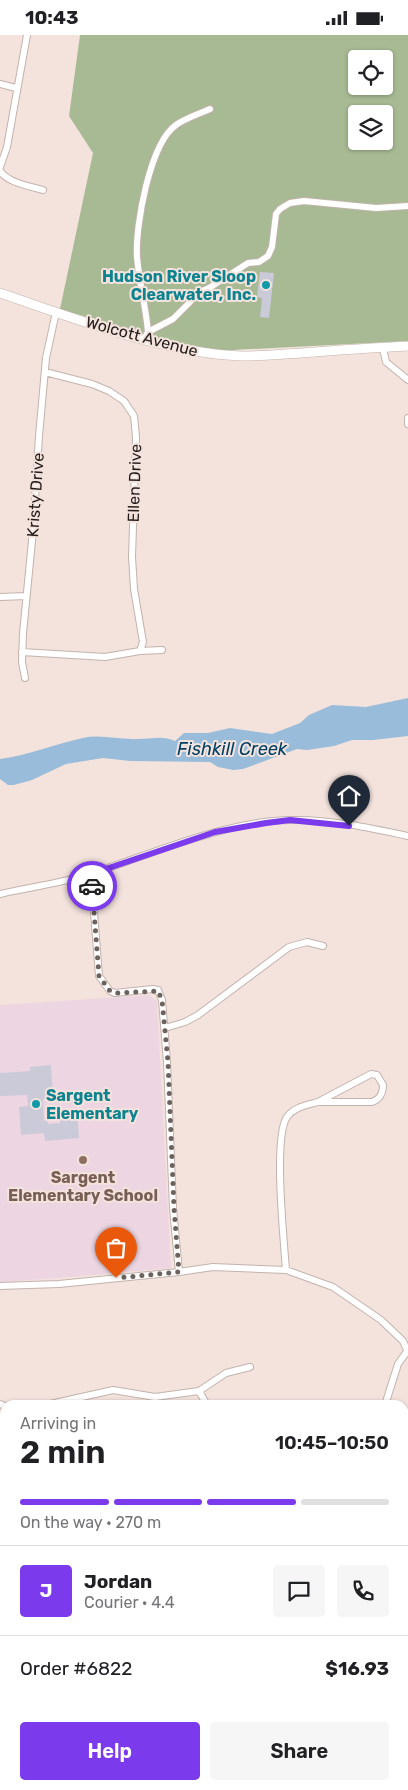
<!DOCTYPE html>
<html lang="en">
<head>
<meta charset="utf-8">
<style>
  :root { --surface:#fff; --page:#f6f6f6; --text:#202124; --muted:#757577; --line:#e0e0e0; --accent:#7c3aed }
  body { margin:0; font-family:Rubik,sans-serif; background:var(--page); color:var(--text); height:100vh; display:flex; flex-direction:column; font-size:19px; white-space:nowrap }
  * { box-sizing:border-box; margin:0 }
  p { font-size:16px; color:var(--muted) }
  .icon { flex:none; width:28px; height:28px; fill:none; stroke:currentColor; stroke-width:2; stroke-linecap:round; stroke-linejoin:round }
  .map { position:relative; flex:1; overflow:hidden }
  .drawer { position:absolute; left:0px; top:1365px; width:409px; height:390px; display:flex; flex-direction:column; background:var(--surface); border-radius:15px 15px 0 0; box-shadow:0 1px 4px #0004 }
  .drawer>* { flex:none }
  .tools { position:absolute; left:348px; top:15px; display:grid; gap:10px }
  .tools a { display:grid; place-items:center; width:45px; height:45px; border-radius:5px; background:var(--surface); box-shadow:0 1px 4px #0004; font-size:25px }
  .pin { position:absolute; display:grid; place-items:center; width:42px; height:42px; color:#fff; margin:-51px -21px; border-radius:50% 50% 50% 0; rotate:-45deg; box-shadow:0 0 5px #0007 }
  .pin .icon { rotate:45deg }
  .courier { position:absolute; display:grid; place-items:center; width:50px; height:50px; margin:-25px; border:4px solid #7c3aed; border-radius:50%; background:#fff; color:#222; box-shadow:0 1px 6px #0007 }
  .head em { font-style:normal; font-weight:600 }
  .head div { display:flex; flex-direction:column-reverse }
  .head { display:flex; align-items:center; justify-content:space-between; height:85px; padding:0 20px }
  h1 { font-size:32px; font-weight:600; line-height:38px }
  .bar { display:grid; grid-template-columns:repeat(4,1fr); gap:8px 5px; align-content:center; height:60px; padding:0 20px }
  .bar i { height:6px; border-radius:4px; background:var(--line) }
  .bar .active { background:var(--accent) }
  .bar p { grid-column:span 4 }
  .line { display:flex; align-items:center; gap:12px; padding:0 20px; border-top:1px solid var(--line) }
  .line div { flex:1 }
  .round { display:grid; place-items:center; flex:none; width:52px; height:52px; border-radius:5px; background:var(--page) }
  .primary-button { display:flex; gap:10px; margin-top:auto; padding:10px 20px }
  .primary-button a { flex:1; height:58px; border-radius:5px; background:var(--accent); color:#fff; font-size:20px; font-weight:600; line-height:58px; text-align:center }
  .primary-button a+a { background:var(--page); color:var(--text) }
  .status { display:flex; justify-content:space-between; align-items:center; height:35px; padding:0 25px; background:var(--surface); direction:ltr }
  .status svg { height:14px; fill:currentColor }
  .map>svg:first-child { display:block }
</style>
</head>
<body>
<div class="status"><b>10:43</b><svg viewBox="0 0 49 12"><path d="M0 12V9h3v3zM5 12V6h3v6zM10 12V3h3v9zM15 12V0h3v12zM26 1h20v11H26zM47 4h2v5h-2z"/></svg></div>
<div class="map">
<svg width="408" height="1755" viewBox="0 0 408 1755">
  <rect width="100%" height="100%" fill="#f4e3dd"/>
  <path fill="#edd6e2" d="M149 960 157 966 171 1233 60 1243 0 1247V970Z"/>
  <path fill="#a7ba93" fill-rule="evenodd" d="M80 0H408V306L213 316 176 309 60 274 93 118 69 81ZM356 24H384V51H356ZM356 79H384V106H356Z
    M408 1652V1706L404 1710V1655Z
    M210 1750H366L362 1755H163C178 1749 196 1755 210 1750Z"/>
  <path fill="#98bcd9" d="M408 663V701L373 705H352L334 711 307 715 297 714 243 734 233 735 218 732 210 727 130 726 103 723 66 729 32 745 14 750H8L0 744V724C29 720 55 709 83 703 101 699 119 705 137 704 151 704 163 700 175 706L184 698H208L230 693 272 699 300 688 309 680 332 670 366 672Z"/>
  <path fill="#cbcad9" d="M260 237 274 238 269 283 260 282 262 263 257 262Z
    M51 1030 53 1063 43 1064 44 1086 47 1085 48 1089 60 1088 59 1075 77 1074 79 1103 45 1106 44 1098 21 1100 19 1072 28 1071 27 1060 0 1061V1038L30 1036V1032Z"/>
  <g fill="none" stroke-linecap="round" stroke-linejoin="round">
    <defs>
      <path id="minor" d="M0 49 16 53
        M0 132 7 112 27 0
        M0 136C8 148 30 151 43 155
        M148 297C146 272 139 247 137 222 135 191 150 108 176 90 186 83 199 79 210 74
        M144 304 148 297 173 284 190 267 194 260 209 253 248 228 259 227 268 221 272 212 276 179 280 174 290 168 304 166 376 173 408 171
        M383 313 386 327 408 345
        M45 337 92 349 109 356 124 366 134 381 136 402 132 522 134 554 143 607 140 616
        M408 383V389
        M0 562 26 561
        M22 617 105 622 140 616 162 615
        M25 643 22 627 23 598 33 496 39 401 46 323 56 277
        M91 839 99 941 110 956 115 958 153 954 158 955 162 965 167 1027 173 1173 179 1237
        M0 859C31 852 63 848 93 838 155 818 225 786 291 785 329 784 371 793 408 801
        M165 993 185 987 198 980 289 912 307 907 323 911
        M371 1039 377 1040 383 1050C383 1059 380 1064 372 1067H318Z
        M286 1235C284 1206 273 1102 287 1082 294 1072 307 1070 318 1067
        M0 1251 59 1249 179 1237 213 1232 286 1235 333 1252 381 1285 403 1306 407 1315
        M199 1356 226 1338 250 1332
        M0 1369 5 1371
        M46 1370 113 1355 155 1362 199 1356 207 1370
        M385 1370 398 1329 408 1315
        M404 1552H408
        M0 1721 5 1718"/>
      <path id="secondary" d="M0 258C74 283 163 318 241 321 262 321 282 319 302 318 337 315 373 313 408 311"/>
    </defs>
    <use href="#minor" stroke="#c3b3ad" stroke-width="8"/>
    <use href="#secondary" stroke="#c3b3ad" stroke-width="10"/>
    <use href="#minor" stroke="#fff" stroke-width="6"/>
    <use href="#secondary" stroke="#fff" stroke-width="9"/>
  </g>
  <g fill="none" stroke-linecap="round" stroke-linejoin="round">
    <path stroke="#6c625e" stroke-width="5" stroke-dasharray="0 9" d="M92 851 99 941 110 956 116 958 158 956 162 965 168 1027 174 1173 179 1237 116 1243"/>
    <path stroke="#7c3aed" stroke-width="6" d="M92 851 91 839 215 797 266 788 290 785 349 791"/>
  </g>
  <g fill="#0f9aa8" stroke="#f4e3dd" stroke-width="2">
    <circle cx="266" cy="250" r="5"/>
    <circle cx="36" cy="1069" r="5"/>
  </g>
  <circle fill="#8d6e63" stroke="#f4e3dd" stroke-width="2" cx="83" cy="1125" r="5"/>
  <g text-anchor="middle" stroke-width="4" stroke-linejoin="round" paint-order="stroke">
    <g font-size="16" font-weight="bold" fill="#0d838f" stroke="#f4e3dd" text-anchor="end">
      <text x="256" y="247">Hudson River Sloop<tspan x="256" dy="18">Clearwater, Inc.</tspan></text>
      <text x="46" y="1066" text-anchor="start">Sargent<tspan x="46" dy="18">Elementary</tspan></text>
    </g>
    <g font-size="16" fill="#221c1a" stroke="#f4e3dd">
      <text transform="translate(142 301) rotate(15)" y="6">Wolcott Avenue</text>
      <text transform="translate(134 448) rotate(-88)" y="6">Ellen Drive</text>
      <text transform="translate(35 460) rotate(-86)" y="6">Kristy Drive</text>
    </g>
    <g font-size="16" font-weight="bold" fill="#785e54" stroke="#f4e3dd">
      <text x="83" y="1148">Sargent<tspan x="83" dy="18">Elementary School</tspan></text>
    </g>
    <g font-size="18" font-style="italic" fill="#004065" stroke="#f4e3dd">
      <text x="232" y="720">Fishkill Creek</text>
    </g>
  </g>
</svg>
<div class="tools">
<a><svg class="icon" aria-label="locate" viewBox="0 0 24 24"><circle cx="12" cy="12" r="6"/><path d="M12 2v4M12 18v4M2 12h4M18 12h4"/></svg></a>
<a><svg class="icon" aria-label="layers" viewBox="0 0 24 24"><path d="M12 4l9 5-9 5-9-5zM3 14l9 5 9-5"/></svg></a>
</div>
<div class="pin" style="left:116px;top:1243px;background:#ea580c"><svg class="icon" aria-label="bag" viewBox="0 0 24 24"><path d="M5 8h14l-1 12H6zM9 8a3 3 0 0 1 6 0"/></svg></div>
<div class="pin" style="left:349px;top:791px;background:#1f2937"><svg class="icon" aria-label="home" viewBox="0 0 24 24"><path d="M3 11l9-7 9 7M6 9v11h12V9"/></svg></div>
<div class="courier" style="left:92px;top:851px"><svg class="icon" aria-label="car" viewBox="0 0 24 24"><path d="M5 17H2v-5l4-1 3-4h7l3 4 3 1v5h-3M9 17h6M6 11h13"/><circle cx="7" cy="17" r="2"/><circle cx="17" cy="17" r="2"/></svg></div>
<section class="drawer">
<div class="head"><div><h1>2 min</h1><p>Arriving in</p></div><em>10:45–10:50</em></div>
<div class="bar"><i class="active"></i><i class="active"></i><i class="active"></i><i></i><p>On the way · 270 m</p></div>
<div class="line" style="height:90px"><b class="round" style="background:var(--accent);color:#fff">J</b><div><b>Jordan</b><p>Courier · 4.4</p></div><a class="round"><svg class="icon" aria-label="chat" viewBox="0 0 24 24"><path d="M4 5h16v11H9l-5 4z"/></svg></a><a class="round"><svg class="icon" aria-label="phone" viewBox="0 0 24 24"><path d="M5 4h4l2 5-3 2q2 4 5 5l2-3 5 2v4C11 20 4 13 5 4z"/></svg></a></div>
<div class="line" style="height:65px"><div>Order #6822</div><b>$16.93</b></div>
<div class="primary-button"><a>Help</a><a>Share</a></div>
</section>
</div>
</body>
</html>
